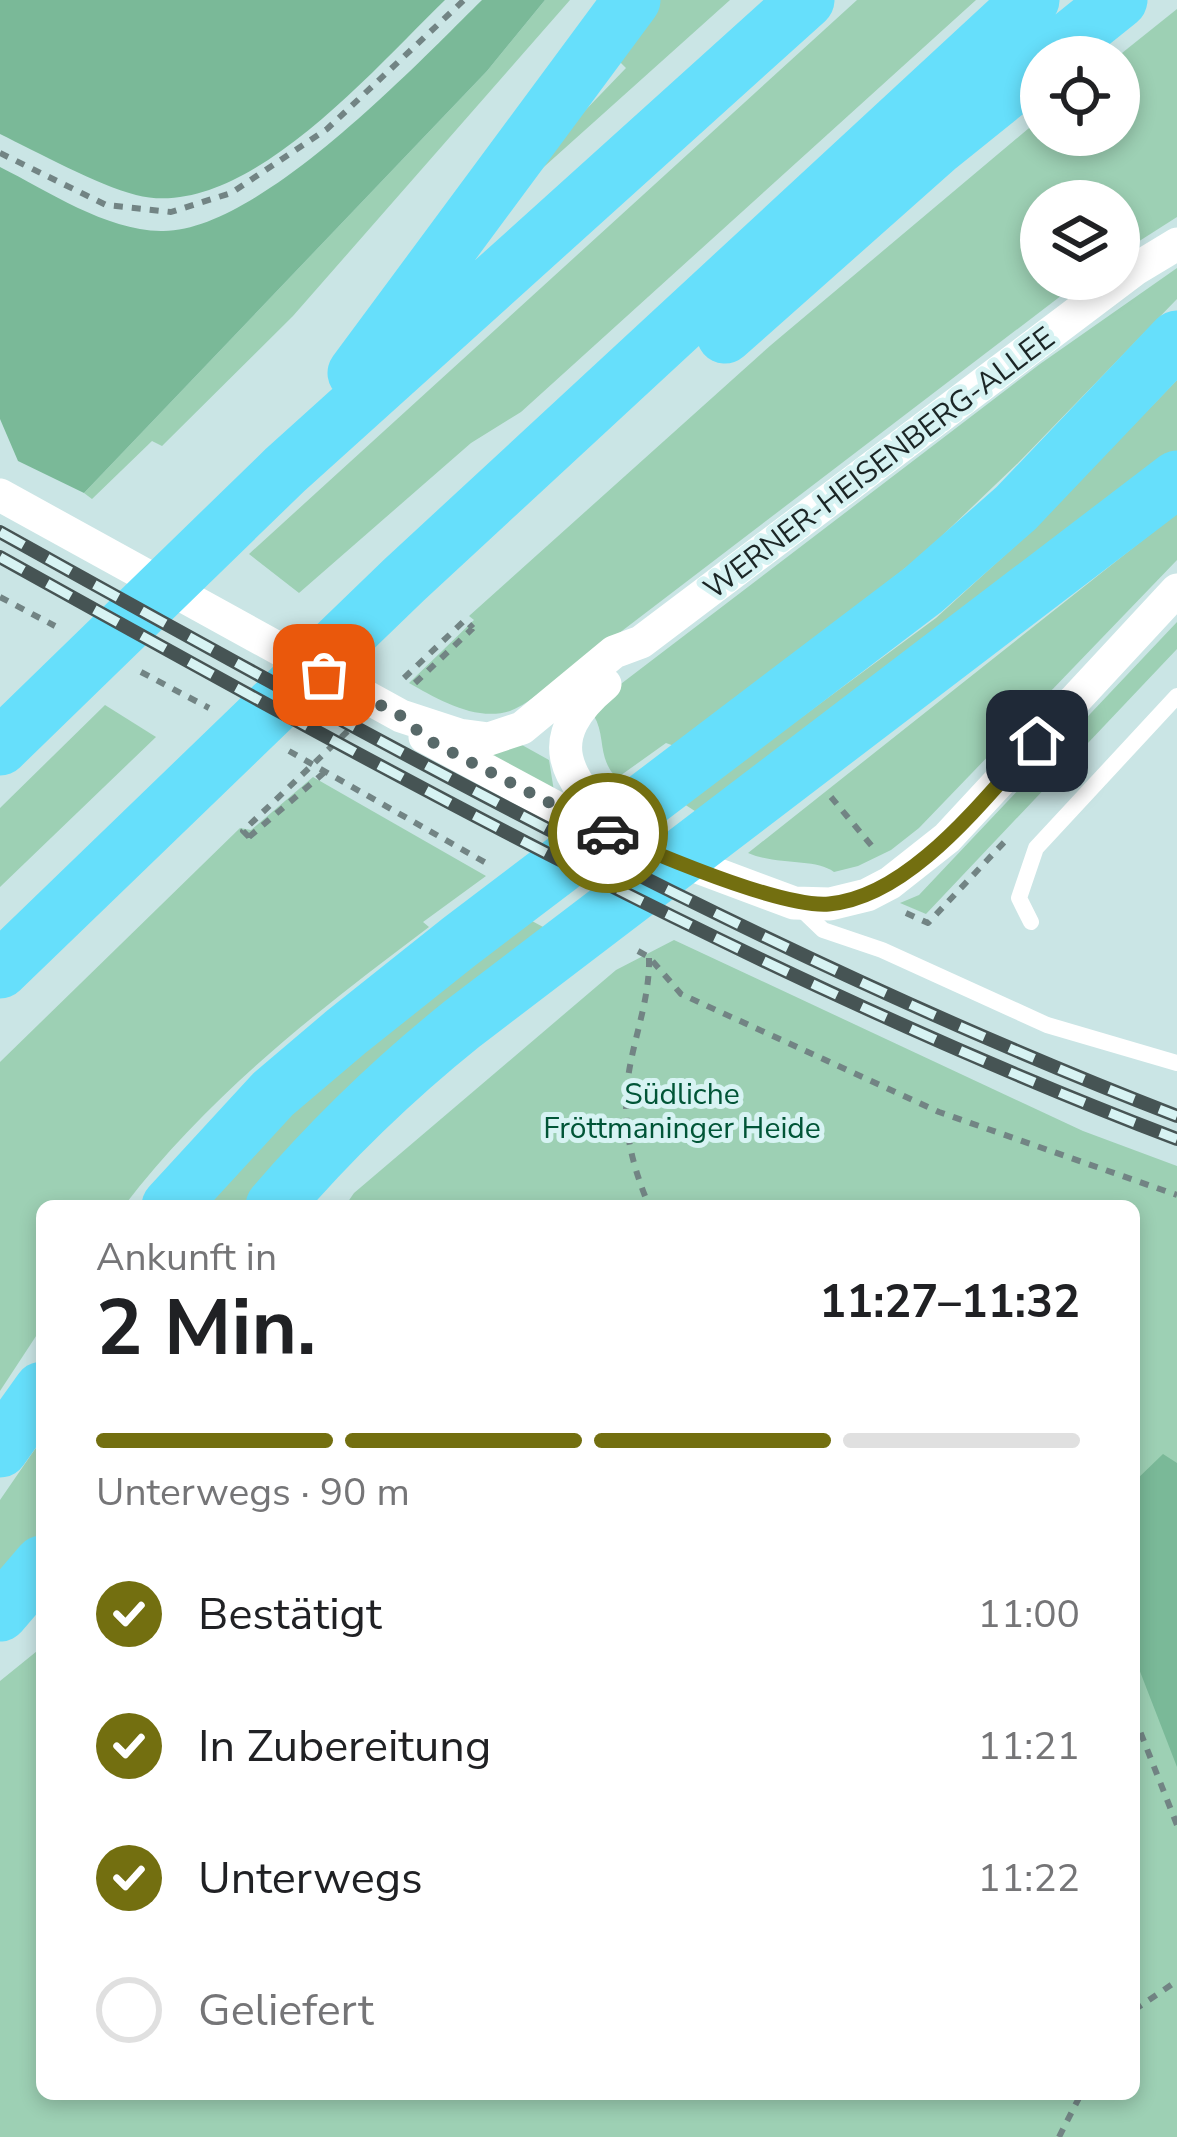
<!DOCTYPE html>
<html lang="de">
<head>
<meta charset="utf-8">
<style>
  :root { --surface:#fff; --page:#f2f2f2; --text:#202124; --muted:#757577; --line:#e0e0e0; --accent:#736f10 }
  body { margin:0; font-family:"Nunito Sans",sans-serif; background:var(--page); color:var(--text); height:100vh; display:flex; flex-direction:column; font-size:45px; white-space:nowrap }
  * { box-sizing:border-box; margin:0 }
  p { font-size:39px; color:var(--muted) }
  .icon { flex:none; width:66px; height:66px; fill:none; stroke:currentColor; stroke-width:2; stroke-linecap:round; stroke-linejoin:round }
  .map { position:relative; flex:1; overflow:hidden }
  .side { position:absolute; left:36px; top:1200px; width:1104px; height:900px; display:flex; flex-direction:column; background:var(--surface); border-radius:18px; box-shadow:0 6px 18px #0003 }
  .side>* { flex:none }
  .buttons { position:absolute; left:1020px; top:36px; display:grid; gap:24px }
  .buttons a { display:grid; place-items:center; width:120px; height:120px; border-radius:50%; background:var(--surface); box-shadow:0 6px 18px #0003; font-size:60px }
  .pin { position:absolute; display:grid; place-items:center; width:102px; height:102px; color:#fff; margin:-51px; border-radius:24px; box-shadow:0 6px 18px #0006 }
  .courier { position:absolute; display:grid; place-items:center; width:120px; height:120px; margin:-60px; border:9px solid #736f10; border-radius:50%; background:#fff; color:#222; box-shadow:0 3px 15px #0007 }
  .summary em { font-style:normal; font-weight:700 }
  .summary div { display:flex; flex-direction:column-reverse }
  .summary { display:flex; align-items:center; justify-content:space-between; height:204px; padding:0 60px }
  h1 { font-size:78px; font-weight:700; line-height:90px }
  .bar { display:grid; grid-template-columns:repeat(4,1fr); gap:18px 12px; align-content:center; height:144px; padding:0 60px }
  .bar i { height:15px; border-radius:9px; background:var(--line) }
  .bar .current { background:var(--accent) }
  .bar p { grid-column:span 4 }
  ol { padding:0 60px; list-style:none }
  li { display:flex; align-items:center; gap:36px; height:132px }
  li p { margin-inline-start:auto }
  li .icon { padding:12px; border-radius:50%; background:var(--accent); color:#fff; stroke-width:4 }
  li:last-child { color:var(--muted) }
  li i { width:66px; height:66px; border:6px solid var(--line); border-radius:50% }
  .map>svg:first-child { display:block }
</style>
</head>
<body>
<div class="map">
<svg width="1177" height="2137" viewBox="0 0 1177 2137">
  <rect width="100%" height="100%" fill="#cae5e5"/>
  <path fill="#9dd0b4" d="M545 0H570L293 316 162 446 152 441 92 499 84 493 487 71Z
    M656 0H730L526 183 548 149 626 68 611 53Z
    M857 0H976L521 412 471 443 299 593 249 554Z
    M1177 9V217L1119 254V201H1041V279H1083L559 679C544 689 526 705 510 711 476 722 437 699 409 683L474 620 469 616 771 345 1041 118V135H1119L1117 57Z
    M1177 268V299L1019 462 922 555 677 747 666 743 617 778C597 759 606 736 594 716L609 693 1040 364Z
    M1177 380V452L698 813 684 804 936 618 1027 535Z
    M1177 513V560L919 828 891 850 858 866 834 872C815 858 778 866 748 853Z
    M1177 622V649L926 914 900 903 919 895Z
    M105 705 156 737 0 887V808Z
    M522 745 549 760 554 791 488 759 493 752Z
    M313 777 486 876 423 922 429 927C316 1012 211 1093 124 1206H42V1327L0 1391V1062L240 828 251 830Z
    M532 921 545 928 247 1206H206L292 1112 350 1057Z
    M674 940 1083 1131 1177 1166V2137H0V1681L42 1647V2094H1134V1206H345L354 1193 616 970Z
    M42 1439V1531L0 1578V1500Z"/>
  <path fill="#7ab998" d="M0 0H445C374 68 244 223 136 195 97 185 37 152 0 134Z
    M482 0H545L487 71 84 493 18 461 0 419V167C48 191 105 230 161 231 256 234 415 66 482 0Z
    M1163 1454 1177 1463V1767L1134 1656V1482Z"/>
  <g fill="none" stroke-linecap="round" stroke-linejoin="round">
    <path stroke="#728484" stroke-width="6" stroke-dasharray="9 9" stroke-linecap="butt" d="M0 153 106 205 171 212 231 193 327 129 464 0
      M0 597 55 626
      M141 672 209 708
      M404 678 465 620 473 628
      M415 683 473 628
      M289 751 486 863
      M831 797 876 851
      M249 837 243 831 351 728
      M249 837 326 771
      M906 913 928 923 1009 837
      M638 951 649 957 681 994 939 1112 1177 1195
      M649 958C650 1003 631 1043 627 1087 623 1131 633 1167 649 1206
      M1134 1716 1177 1825
      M1134 2010 1177 1981
      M1059 2137 1081 2094"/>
    <path stroke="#fff" stroke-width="16" d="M799 907 823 930 882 950 1047 1025 1177 1063
      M1031 922 1019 898 1036 848 1177 696"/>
    <path stroke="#fff" stroke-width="33" d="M0 495 401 716 459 735 489 739 522 728 614 652 641 642 1134 270 1177 244
      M605 684C539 739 565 777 616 829
      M425 737 581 821 628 841 794 903 830 904 867 895 890 883 947 838 1177 590"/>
    <path stroke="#66dffb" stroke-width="57" d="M1048 57 1119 0
      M725 335 938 146 1041 63
      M356 373 632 0
      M0 747 285 470 806 0
      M0 970 404 580 1031 0
      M170 1206 273 1094 346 1032 459 942 923 590 1016 508 1177 339
      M274 1206C333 1137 391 1081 462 1024L1177 479
      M0 1449 42 1390
      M0 1613 42 1564"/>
    <defs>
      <path id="rail" d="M0 532C383 745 767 958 1177 1116
        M0 557C383 770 767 983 1177 1139"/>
    </defs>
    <use href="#rail" stroke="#465454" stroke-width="14"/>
    <use href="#rail" stroke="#d7f3f3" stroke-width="9" stroke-dasharray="27" stroke-linecap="butt"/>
  </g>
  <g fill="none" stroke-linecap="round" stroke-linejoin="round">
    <path stroke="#586969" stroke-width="12" stroke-dasharray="0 21.6" d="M324 675 401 716 428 740 608 833"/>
    <path stroke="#736f10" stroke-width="15" d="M608 833C656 854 781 908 829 904 911 897 985 797 1037 741"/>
  </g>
  <g text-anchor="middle" stroke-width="10" stroke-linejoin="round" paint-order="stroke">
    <g font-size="30" fill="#1b2626" stroke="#d7f3f3">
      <text transform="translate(879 463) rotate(-37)" y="10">WERNER-HEISENBERG-ALLEE</text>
    </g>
    <g font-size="30" fill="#015537" stroke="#d7f3f3">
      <text x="682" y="1104">Südliche<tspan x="682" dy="34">Fröttmaninger Heide</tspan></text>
    </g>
  </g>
</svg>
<div class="buttons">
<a><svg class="icon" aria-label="locate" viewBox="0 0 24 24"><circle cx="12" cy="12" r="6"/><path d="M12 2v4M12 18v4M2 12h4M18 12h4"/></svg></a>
<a><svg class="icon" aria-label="layers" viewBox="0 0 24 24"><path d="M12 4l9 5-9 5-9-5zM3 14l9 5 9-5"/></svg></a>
</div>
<div class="pin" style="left:324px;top:675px;background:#ea580c"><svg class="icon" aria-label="bag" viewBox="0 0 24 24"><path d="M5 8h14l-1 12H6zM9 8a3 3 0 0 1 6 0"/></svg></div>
<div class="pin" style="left:1037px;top:741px;background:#1f2937"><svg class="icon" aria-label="home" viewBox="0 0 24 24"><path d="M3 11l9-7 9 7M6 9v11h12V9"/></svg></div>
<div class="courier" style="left:608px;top:833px"><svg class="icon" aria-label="car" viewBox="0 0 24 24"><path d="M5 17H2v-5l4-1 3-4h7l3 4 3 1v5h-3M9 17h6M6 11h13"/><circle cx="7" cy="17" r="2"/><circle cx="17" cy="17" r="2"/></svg></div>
<section class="side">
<div class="summary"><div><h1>2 Min.</h1><p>Ankunft in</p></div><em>11:27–11:32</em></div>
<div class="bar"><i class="current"></i><i class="current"></i><i class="current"></i><i></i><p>Unterwegs · 90 m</p></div>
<ol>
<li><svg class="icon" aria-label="check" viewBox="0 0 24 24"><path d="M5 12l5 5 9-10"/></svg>Bestätigt<p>11:00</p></li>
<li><svg class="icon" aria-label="check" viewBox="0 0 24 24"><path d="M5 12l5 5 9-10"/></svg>In Zubereitung<p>11:21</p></li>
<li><svg class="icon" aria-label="check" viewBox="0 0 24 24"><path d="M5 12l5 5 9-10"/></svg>Unterwegs<p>11:22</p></li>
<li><i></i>Geliefert</li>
</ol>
</section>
</div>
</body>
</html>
